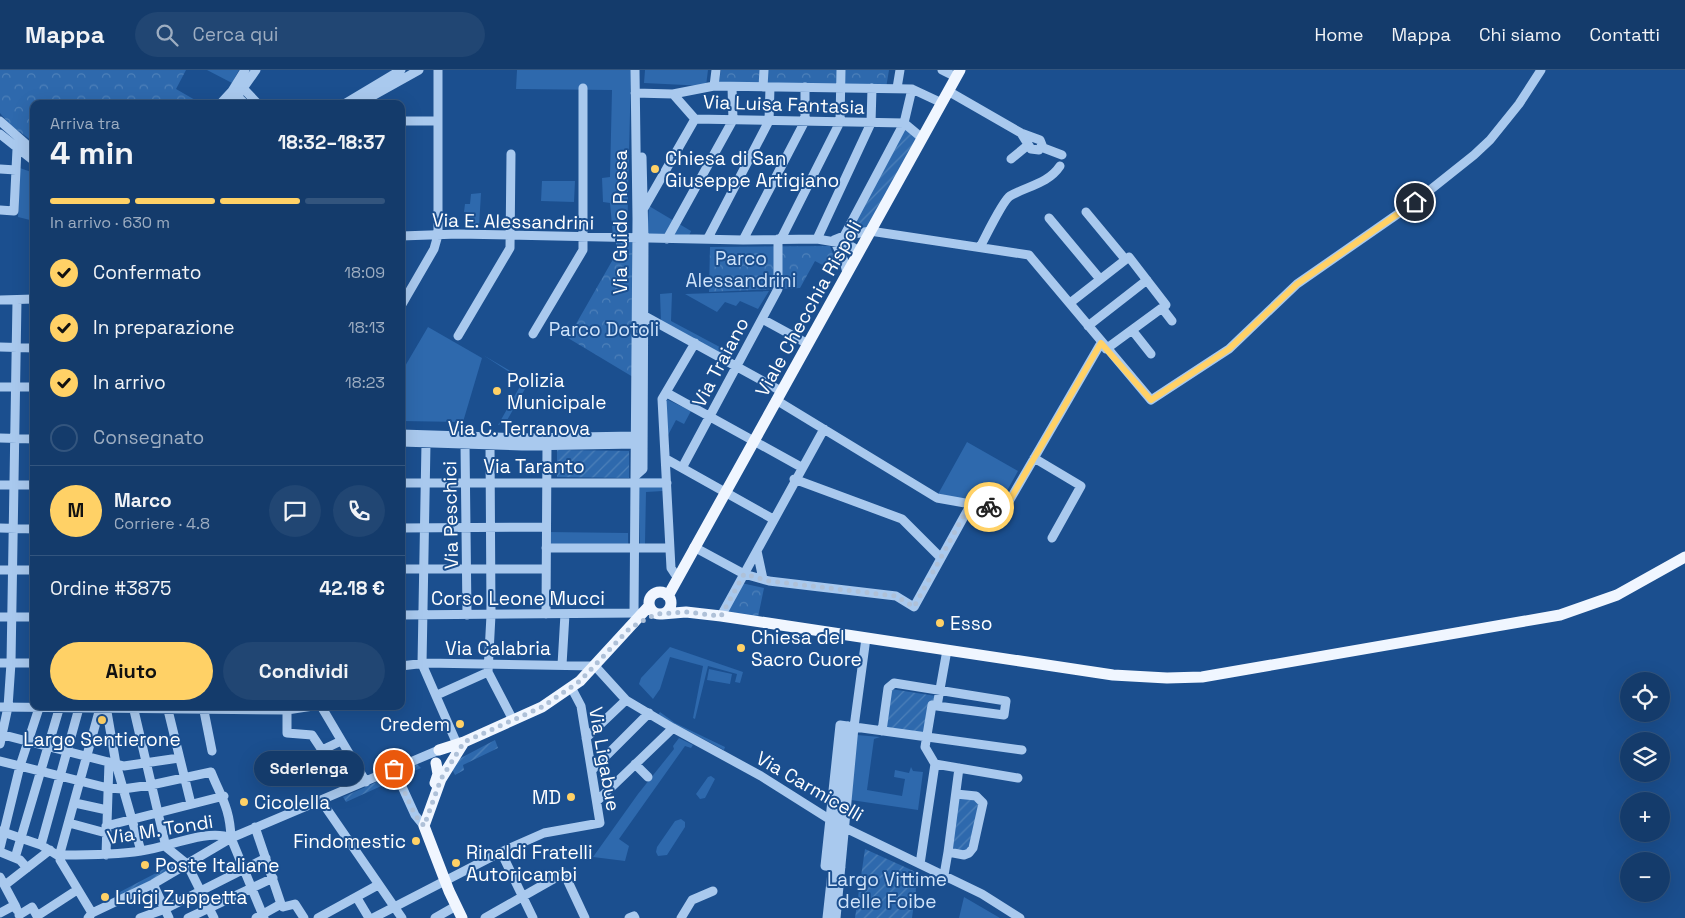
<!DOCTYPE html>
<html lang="it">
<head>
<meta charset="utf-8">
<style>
  :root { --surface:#143b6b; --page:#214673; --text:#f1f3f6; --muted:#9dadc1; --line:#33557e; --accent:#ffd166 }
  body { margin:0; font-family:"Space Grotesk",sans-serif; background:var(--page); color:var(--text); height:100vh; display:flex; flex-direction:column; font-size:19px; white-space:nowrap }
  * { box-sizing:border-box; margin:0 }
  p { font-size:16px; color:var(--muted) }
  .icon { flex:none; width:28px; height:28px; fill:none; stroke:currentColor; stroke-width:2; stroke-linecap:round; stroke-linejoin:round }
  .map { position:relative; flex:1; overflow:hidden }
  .drawer { position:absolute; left:30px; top:30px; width:375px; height:610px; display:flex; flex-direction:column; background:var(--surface); border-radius:10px; box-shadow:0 5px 20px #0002,0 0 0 1px var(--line) }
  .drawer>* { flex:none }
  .controls { position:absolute; left:1620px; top:602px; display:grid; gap:10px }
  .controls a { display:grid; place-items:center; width:50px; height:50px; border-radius:50%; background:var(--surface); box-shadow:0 5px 20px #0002,0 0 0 1px var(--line); font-size:25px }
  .pin { position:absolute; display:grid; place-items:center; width:42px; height:42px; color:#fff; margin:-21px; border:2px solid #fff; border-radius:50%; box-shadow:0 1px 5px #0007 }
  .courier { position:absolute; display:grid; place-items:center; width:50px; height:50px; margin:-25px; border:4px solid #ffd166; border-radius:50%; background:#fff; color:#222; box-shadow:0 1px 6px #0007 }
  .bubble { position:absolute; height:35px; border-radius:18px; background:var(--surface); box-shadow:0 5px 20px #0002,0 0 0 1px var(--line); font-size:16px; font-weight:600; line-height:35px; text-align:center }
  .overview em { font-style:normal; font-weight:600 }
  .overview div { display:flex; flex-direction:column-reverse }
  .overview { display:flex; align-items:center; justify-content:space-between; height:85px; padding:0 20px }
  h1 { font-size:32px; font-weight:600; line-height:38px }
  .bar { display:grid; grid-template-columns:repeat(4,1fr); gap:8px 5px; align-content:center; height:60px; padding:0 20px }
  .bar i { height:6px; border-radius:4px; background:var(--line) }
  .bar .active { background:var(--accent) }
  .bar p { grid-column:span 4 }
  .line { display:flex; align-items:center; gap:12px; padding:0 20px; border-top:1px solid var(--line) }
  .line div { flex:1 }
  .round { display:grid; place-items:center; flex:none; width:52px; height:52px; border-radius:26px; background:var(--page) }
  ol { padding:0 20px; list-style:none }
  li { display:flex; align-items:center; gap:15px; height:55px }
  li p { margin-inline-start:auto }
  li .icon { padding:5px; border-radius:50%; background:var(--accent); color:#111; stroke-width:4 }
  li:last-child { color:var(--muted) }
  li i { width:28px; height:28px; border:2px solid var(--line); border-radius:50% }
  .cta { display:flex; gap:10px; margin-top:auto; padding:10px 20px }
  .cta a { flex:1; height:58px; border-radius:30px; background:var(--accent); color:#111; font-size:20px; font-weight:600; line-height:58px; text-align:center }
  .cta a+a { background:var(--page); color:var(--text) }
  header { display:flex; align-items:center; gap:30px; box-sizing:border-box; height:70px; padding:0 25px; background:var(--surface); border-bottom:1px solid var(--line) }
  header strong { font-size:24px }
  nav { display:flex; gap:28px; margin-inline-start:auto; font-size:18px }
  .search { width:350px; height:45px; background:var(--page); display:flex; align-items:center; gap:12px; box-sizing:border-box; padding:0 18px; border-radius:28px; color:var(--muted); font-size:19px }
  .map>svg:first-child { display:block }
</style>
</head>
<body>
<header>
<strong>Mappa</strong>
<div class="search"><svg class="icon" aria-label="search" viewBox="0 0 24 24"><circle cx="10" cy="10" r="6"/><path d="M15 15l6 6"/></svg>Cerca qui</div>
<nav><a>Home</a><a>Mappa</a><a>Chi siamo</a><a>Contatti</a></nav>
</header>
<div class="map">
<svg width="1685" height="848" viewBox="0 0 1685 848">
  <defs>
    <pattern id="park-crowns" width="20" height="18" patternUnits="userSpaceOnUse" patternTransform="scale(1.25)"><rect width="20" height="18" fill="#2e69ad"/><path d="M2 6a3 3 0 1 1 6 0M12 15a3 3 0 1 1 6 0" fill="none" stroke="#4d80b9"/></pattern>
    <pattern id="garden-furrows" width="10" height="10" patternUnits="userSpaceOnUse" patternTransform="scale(1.25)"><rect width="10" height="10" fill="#2e69ad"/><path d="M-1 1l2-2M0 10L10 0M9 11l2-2" fill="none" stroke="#4d80b9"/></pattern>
  </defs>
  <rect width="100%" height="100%" fill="#1b4f8f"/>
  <path fill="#2e69ad" d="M207 0H239L232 13Z
    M517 0H631L627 169 613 166 610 133 603 132 602 108 610 107 612 20 516 19Z
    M645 0H708L706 16 644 13Z
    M20 98 34 103V151L18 147Z
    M542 111H575L574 132 541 131Z
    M481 123 479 157 468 158 469 143 464 142 465 134H470L471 124Z
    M649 136 691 161 689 166 647 167Z
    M769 221 758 239 740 231 736 236 725 232 717 242 685 224Z
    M672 223 671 251 731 283 727 289 661 252 660 224Z
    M428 257 482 288 463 352 401 351V303Z
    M483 285 529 312 506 352 498 355 523 311Z
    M664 328 691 341 684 354 676 350 666 369Z
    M967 372 1018 401 998 437 937 426Z
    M639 408H663V421L646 422 645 474H640Z
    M547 462 628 463V476H547Z
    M670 577 743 602 740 613 735 612 737 604 708 596 695 649 693 648 703 596 670 587 660 619 653 629 639 614 641 608Z
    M709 599 732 604 730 614 707 610Z
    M660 642 675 653 725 677 724 680 658 645Z
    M857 665 880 667 874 669 867 720 902 726 905 709 894 707 895 700 909 703 911 697 913 701 923 702 918 740 851 730Z
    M679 668 693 675 691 678 685 676 619 769 629 776 625 791 593 787 638 724 674 679 673 676Z
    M711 706 715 709 705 728 700 729 696 724 708 707Z
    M681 749 685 752V757L667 785 658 786 656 782 657 777 675 751Z
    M964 827 1000 848H959Z"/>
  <path fill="url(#park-crowns)" d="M0 0H186L176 19 202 34H34V72L11 56 0 43Z
    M721 0H889L886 18 718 16Z
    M632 171 633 307 568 268 616 184V172Z
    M830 176 834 187 832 200 815 191 800 218 709 222 710 177Z
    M741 513 764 518 758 547 726 542Z"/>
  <path fill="url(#garden-furrows)" d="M905 56 920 68 869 159 848 162Z
    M557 380 629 381V408L557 407Z
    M891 619 936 626 935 633 929 632 923 665 884 659Z
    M495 670 498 678 463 695 464 700 455 705 451 697 457 690Z
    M417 694 421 698 346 732 343 727Z
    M956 724 980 728 969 783 948 782Z
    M865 779 918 803 912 848H855Z
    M177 792 181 795 120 826 118 823Z"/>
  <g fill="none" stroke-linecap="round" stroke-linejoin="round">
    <path stroke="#a9c9ee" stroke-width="9" d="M942 0 956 7
      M241 16 258 34
      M714 16 716 0
      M763 17 764 0
      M897 18 900 0
      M912 19 942 33
      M948 21 1021 63 1040 70 1042 75 1039 80 1031 79 1021 63
      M234 23 245 34
      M635 23 673 24 714 16 912 19 904 53 922 68
      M673 24 695 49 904 53 844 166
      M220 34 232 21 245 0
      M232 34 256 0
      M344 34 401 0
      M358 34 419 0
      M0 51 34 81
      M401 51H438
      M0 64 34 91
      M1041 77 1062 85
      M1011 89 1028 75
      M0 99 16 100
      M644 138 695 49
      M0 140 14 141 17 79
      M1086 142 1125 189
      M1049 148 1100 209
      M401 166 458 164 743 170 817 169 847 174 859 181
      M708 168 769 51 770 17
      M667 169 733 50 732 17
      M781 169 840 52 841 0
      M817 169 871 53 872 18
      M743 170 805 51V17
      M834 170 844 166 870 161 1029 185 1151 330 1229 279 1297 214 1415 132 1474 85 1490 70 1519 34 1541 0
      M834 170 844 191 847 203
      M980 177C985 168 1003 130 1010 126 1027 116 1048 114 1060 96
      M0 230 34 229
      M1070 233 1129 187 1166 235 1106 279
      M401 236 434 179 438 165V0
      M1162 238 1172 251
      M641 244 781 321
      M762 249 808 274
      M1088 256 1147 210
      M1132 260 1151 284
      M533 264 583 180V18
      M458 266 510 178 511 84
      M0 277 34 278
      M0 317H34
      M667 323 801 397
      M776 330 937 428 1004 440 1101 273
      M401 364 522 368 635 366
      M0 368 34 369
      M401 372 522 376 636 374
      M426 373 422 594 457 674
      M465 374 467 545
      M490 375 491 545 488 602 513 650
      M1034 388 1081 416 1052 468
      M666 389 773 449
      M682 398 778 219V169
      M635 406 643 399 644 170 642 87
      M794 409 902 449 940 487
      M401 413H667
      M0 415H34
      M0 458 34 459
      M401 458 546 457
      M694 477 744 504 769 511 896 526 914 537 971 434
      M546 478H670
      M757 481 763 509
      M401 499H546
      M0 500H34
      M675 504 671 498 662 329 695 273
      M546 544 547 375
      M634 544 637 149 635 0
      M401 545 638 543
      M721 546 824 359
      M0 547H34
      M0 593H34
      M562 595 565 544
      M401 596 426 593 595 596 626 630 673 658 761 706 837 754 982 824 1020 848
      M437 625 488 602
      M106 636 116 694 141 781
      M133 636 166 777 187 794 214 848
      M167 636 191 734
      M203 636 212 681
      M321 636 366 712
      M0 637 287 640 313 636
      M287 640V663L312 665 322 680 341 671
      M882 661 888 618 894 613 1006 631 1004 645 937 636
      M0 664 124 696 179 688
      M586 668 626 630
      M0 674 8 637 11 593 17 230
      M0 691 108 718 123 719 151 715 211 702C221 727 230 738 231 768L264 848
      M635 694 648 707
      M935 694 1018 708
      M394 699 415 745 424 756
      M592 700 649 643
      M956 724 976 726 983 733 973 778 969 783 964 785 948 782 959 698
      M597 731 673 658
      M322 732 402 848
      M75 733 107 740
      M69 753 106 763
      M106 756 224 726
      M255 757 281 834
      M0 761 41 775 57 785
      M41 775 79 638
      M0 778 20 696 39 638
      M0 782 20 790 27 798
      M501 782 533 848
      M60 783 100 638
      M63 785C89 785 115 785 141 781 167 778 207 758 231 768
      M106 785 109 692
      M15 788 60 636
      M60 790 92 843
      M920 794 935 694 925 677 932 635 937 636 947 580
      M841 797 825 796 840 655 1022 680
      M944 805 948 782
      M0 807 15 835
      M153 814 169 848
      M5 815 50 780
      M357 828 369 848
      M281 834 283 837 295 834 304 848
      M0 843 15 835 17 840
      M19 845 32 837 37 846 77 820
      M88 848 92 843 153 814 231 768 439 680
      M140 848 165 839 266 788
      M188 848 273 808
      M256 848 281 834
      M318 848 378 815
      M373 848 501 782 544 763 600 753 581 636 571 617
      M435 848 456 836
      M485 848 564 803 585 848
      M629 848 634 846 635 848
      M681 848 692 830 713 821
      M827 848 848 656
      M836 848 854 657 866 568"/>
    <path stroke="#f0f6ff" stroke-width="11" d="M649 533a11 11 0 1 1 22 0a11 11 0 1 1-22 0Z
      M668 526 960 0
      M662 544 686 542 721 546 1113 605 1167 608 1202 607 1560 545 1617 525 1685 487
      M439 680 464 672 542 637 580 611 649 536
      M435 713 438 704 436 693
      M462 848 449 821 424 756 441 709 464 672"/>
  </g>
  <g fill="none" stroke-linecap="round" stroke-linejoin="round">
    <path stroke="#afc1d8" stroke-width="5" stroke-dasharray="0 9" d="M394 699 415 745 424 756 441 709 464 672 542 637 580 611 630 558 646 549 657 544 686 542 721 546 744 504 769 511 896 526 914 537 970 434 989 437"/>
    <path stroke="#ffd166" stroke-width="6" d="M989 437 1004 440 1101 273 1151 330 1229 279 1297 214 1415 132"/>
  </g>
  <g fill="#ffd166" stroke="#1b4f8f" stroke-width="2">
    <circle cx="655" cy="99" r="5"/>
    <circle cx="497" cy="321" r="5"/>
    <circle cx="940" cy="553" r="5"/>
    <circle cx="741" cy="578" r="5"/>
    <circle cx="102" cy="650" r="5"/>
    <circle cx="460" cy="654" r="5"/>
    <circle cx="571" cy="727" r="5"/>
    <circle cx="244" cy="732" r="5"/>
    <circle cx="416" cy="771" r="5"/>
    <circle cx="456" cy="793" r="5"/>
    <circle cx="145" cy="795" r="5"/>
    <circle cx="105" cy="827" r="5"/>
  </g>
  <g text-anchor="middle" stroke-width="4" stroke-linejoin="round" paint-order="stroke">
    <g font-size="19" fill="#fff" stroke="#1b4f8f">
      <text transform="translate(784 34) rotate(2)" y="7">Via Luisa Fantasia</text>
      <text transform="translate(513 151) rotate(1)" y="7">Via E. Alessandrini</text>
      <text transform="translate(620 152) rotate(-90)" y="7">Via Guido Rossa</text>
      <text transform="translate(808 238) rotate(-61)" y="7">Viale Checchia Rispoli</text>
      <text transform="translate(720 292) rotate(-62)" y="7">Via Traiano</text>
      <text x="519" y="365">Via C. Terranova</text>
      <text x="534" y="403">Via Taranto</text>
      <text transform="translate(450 445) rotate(-91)" y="7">Via Peschici</text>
      <text x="518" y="535">Corso Leone Mucci</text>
      <text x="498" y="585">Via Calabria</text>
      <text transform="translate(605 689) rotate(80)" y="7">Via Ligabue</text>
      <text transform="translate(810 716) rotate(30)" y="7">Via Carmicelli</text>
      <text transform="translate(160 759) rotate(-9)" y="7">Via M. Tondi</text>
    </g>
    <g font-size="19" fill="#fff" stroke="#1b4f8f" text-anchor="start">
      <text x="665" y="95">Chiesa di San<tspan x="665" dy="22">Giuseppe Artigiano</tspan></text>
      <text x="507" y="317">Polizia<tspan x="507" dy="22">Municipale</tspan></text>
      <text x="950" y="560">Esso</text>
      <text x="751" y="574">Chiesa del<tspan x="751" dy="22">Sacro Cuore</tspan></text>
      <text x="450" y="661" text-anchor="end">Credem</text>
      <text x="102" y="676" text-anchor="middle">Largo Sentierone</text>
      <text x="561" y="734" text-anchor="end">MD</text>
      <text x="254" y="739">Cicolella</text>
      <text x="406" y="778" text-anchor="end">Findomestic</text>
      <text x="466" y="789">Rinaldi Fratelli<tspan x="466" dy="22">Autoricambi</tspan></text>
      <text x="155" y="802">Poste Italiane</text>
      <text x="115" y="834">Luigi Zuppetta</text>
    </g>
    <g font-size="19" fill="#cfe3fa" stroke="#1b4f8f">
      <text x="741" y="195">Parco<tspan x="741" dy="22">Alessandrini</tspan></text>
      <text x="604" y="266">Parco Dotoli</text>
      <text x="887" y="816">Largo Vittime<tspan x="887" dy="22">delle Foibe</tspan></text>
    </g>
  </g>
</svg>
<div class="controls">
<a><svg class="icon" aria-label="locate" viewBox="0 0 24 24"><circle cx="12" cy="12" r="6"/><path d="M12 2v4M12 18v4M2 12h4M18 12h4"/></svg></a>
<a><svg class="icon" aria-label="layers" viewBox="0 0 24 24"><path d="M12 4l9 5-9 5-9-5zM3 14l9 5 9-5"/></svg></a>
<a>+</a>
<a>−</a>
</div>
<div class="pin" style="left:394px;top:699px;background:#ea580c"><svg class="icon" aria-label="bag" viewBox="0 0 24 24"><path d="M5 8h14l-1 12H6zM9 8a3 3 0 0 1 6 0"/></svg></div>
<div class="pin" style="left:1415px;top:132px;background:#1f2937"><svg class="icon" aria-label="home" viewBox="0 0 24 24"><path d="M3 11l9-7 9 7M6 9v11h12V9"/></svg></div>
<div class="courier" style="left:989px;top:437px"><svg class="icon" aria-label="bike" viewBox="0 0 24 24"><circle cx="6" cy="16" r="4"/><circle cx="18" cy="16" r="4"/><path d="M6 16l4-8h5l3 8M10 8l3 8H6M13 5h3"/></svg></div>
<div class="bubble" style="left:254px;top:681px;width:110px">Sderlenga</div>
<section class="drawer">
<div class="overview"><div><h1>4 min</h1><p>Arriva tra</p></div><em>18:32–18:37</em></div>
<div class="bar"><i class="active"></i><i class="active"></i><i class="active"></i><i></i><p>In arrivo · 630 m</p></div>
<ol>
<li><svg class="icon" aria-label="check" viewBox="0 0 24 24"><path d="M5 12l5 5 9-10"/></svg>Confermato<p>18:09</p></li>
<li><svg class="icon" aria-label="check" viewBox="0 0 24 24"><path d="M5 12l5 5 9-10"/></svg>In preparazione<p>18:13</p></li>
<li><svg class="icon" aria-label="check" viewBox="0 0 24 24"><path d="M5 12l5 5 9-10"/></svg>In arrivo<p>18:23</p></li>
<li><i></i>Consegnato</li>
</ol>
<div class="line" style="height:90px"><b class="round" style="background:var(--accent);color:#111">M</b><div><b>Marco</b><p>Corriere · 4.8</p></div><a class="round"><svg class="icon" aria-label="chat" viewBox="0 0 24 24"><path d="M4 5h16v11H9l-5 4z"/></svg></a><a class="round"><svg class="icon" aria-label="phone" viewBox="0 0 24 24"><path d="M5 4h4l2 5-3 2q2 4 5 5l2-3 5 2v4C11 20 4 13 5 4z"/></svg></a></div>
<div class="line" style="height:65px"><div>Ordine #3875</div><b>42.18 €</b></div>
<div class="cta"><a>Aiuto</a><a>Condividi</a></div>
</section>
</div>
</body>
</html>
